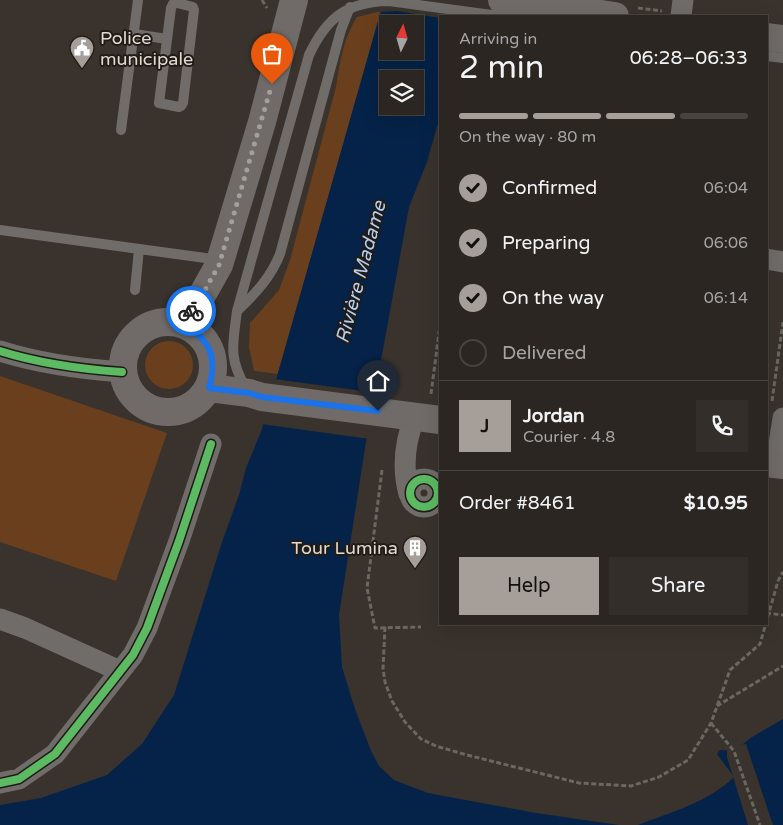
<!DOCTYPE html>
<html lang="en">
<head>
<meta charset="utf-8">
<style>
  :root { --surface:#2b2622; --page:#332e2a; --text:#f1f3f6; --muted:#a6a5a5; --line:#474340; --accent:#a69e98 }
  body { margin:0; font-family:"Varela Round",sans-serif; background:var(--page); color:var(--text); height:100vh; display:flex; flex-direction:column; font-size:19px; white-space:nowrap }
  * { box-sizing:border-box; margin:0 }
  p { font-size:16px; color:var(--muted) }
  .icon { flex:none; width:28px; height:28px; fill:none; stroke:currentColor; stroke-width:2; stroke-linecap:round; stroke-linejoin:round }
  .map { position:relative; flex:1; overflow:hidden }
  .drawer { position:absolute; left:439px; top:15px; width:329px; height:610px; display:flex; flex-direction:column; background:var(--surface); border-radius:0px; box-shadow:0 5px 20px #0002,0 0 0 1px var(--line) }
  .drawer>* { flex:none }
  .needle { width:32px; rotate:5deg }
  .tools { position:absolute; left:379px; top:15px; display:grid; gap:10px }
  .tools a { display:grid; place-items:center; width:45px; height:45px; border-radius:0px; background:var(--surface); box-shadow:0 5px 20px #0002,0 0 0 1px var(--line); font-size:25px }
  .pin { position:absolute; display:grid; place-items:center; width:42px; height:42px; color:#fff; margin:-51px -21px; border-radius:50% 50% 50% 0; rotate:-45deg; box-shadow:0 0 5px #0007 }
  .pin .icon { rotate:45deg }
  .courier { position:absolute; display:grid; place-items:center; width:50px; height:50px; margin:-25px; border:4px solid #1a73e8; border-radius:50%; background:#fff; color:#222; box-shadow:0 1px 6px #0007 }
  .headline em { font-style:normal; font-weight:600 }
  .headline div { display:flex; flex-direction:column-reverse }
  .headline { display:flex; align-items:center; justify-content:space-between; height:85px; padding:0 20px }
  h1 { font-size:32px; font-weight:600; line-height:38px }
  .bar { display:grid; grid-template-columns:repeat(4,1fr); gap:8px 5px; align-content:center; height:60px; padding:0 20px }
  .bar i { height:6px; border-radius:4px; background:var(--line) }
  .bar .on { background:var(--accent) }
  .bar p { grid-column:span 4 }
  .line { display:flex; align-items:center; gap:12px; padding:0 20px; border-top:1px solid var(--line) }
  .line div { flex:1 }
  .round { display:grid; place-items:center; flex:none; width:52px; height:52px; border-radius:0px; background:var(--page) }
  ol { padding:0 20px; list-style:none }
  li { display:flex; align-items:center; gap:15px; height:55px }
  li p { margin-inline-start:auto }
  li .icon { padding:5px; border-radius:50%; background:var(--accent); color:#111; stroke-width:4 }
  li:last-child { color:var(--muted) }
  li i { width:28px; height:28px; border:2px solid var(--line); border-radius:50% }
  .cta { display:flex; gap:10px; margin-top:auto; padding:10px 20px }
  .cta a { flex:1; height:58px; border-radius:0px; background:var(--accent); color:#111; font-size:20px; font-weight:600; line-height:58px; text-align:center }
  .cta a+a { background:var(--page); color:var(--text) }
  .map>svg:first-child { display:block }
</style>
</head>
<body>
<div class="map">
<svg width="783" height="825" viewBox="0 0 783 825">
  <rect width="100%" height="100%" fill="#39322d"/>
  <path fill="#6a3f1d" d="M381 11 278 374 254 371 249 347 250 323 279 290 290 260 336 87C340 62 343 39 357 17Z
    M145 365a24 24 0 1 1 48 0a24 24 0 1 1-48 0Z
    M0 376 167 433 116 581 0 542Z"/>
  <path fill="#052348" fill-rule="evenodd" d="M384 0 440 16V116L427 162 409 207 365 448 339 615 342 667 355 709 371 751 379 766 394 780 428 793 536 813 619 825H0V805L41 798 107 775 142 744 174 695 222 542 239 495 246 468 262 429ZM388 24H415V51H388ZM388 79H415V106H388Z
    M783 719V825H638C671 812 709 802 734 777L717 754 720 750 734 751 752 737Z"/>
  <path fill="#39322d" d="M382 0H475L471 16H440V18L397 11 378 12Z
    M274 379 378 393 370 439 261 424Z
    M746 744 773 825H748L727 757V748L733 749 737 745Z"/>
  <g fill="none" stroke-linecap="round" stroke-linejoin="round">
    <path stroke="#6a6763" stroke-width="3" stroke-dasharray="5 2.5" stroke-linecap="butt" d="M262 0 267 8
      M638 8 662 11
      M115 350C128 333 137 317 160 313
      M119 393C147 419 162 430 199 409
      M431 394 440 325
      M772 401 783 322
      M382 470 367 588 375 628 421 627
      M766 613 783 615
      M385 627 383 668 385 682 392 701 405 722 421 739 436 746 467 755 579 783 631 786 659 777 688 760 711 723 730 670 760 644 778 581 783 572
      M717 706 783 666
      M711 723 734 751 760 825"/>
    <path stroke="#6f6c69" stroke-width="10" d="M177 3 193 7 194 10 183 103 181 106 179 107 159 103 171 8 173 4Z
      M134 34 167 39
      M766 56 783 58
      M121 130 138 0
      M0 230 220 260
      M135 290 139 249
      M238 310C256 293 271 277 280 254L341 30 350 7
      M246 388C228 359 233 343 237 311L309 55C327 17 347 2 389 1L499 16"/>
    <path stroke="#6f6c69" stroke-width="21" d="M681 16 683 0
      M766 259 783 262
      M0 351C41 364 80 369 122 372
      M776 464 783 418
      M410 493a14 14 0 1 1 28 0a14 14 0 1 1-28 0Z
      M409 494C402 468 405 441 415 416
      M0 619 25 628 120 671
      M0 783 19 779 55 754 133 655 147 628 179 541 211 444"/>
    <path stroke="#706b68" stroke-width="28" d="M502 0 615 16
      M766 37 783 39
      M123 367a45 45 0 1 1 90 0a45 45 0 1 1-90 0Z
      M182 324 201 297 219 265 262 122 294 0
      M209 388 249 393 262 397 440 420
      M766 463 783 465"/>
    <defs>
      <path id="cycleway" d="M0 351C41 364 80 369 122 372
        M410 493a14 14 0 1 1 28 0a14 14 0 1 1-28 0Z
        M0 783 19 779 55 754 133 655 147 628 179 541 211 444"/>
    </defs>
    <use href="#cycleway" stroke="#211b16" stroke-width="11"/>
    <use href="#cycleway" stroke="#5cba63" stroke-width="8"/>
  </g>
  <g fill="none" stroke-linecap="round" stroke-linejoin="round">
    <path stroke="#a69e98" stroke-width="5" stroke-dasharray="0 9" d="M191 311 201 297 219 265 272 84"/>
    <path stroke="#1a73e8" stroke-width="6" d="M191 311 182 324C210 339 218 357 209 388L249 393 262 397 378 411"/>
  </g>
  <defs>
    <symbol id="civic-pin" viewBox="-11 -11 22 30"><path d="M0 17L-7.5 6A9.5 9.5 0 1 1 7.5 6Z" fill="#a69e98" stroke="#211b16"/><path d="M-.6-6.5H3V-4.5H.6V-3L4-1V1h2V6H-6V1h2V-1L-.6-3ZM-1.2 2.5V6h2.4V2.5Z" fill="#fff"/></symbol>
    <symbol id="building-pin" viewBox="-11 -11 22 30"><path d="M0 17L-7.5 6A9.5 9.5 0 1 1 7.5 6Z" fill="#a69e98" stroke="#211b16"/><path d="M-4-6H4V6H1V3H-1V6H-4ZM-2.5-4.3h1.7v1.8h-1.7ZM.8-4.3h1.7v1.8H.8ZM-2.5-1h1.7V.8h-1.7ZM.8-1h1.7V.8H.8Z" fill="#fff"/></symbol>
  </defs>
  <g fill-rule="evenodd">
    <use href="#civic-pin" x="68" y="34" width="28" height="38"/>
    <use href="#building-pin" x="401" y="534" width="28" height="38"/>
  </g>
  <g text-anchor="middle" stroke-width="4" stroke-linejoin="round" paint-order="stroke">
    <g font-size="18" fill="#e1d8d2" stroke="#211b16" text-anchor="start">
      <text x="100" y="44">Police<tspan x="100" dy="21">municipale</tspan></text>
      <text x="398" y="554" text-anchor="end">Tour Lumina</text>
    </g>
    <g font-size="19" font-style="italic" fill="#b4cdf0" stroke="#211b16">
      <text transform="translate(360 272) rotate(-75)" y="7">Rivière Madame</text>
    </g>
  </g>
</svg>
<div class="tools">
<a><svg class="needle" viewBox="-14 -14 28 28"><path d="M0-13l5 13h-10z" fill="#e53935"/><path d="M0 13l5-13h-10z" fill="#a6a5a5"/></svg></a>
<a><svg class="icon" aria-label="layers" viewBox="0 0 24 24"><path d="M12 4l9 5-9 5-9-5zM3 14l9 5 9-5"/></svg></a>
</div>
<div class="pin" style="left:272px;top:84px;background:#ea580c"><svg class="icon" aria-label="bag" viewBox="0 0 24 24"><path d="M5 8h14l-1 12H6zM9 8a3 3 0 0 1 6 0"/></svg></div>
<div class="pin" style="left:378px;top:411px;background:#1f2937"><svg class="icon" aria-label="home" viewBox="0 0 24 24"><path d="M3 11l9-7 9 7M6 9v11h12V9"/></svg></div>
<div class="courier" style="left:191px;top:311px"><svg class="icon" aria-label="bike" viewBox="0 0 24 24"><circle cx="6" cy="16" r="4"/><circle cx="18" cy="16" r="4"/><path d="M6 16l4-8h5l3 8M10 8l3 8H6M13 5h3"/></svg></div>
<section class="drawer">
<div class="headline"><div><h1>2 min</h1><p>Arriving in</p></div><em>06:28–06:33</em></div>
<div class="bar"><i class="on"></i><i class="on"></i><i class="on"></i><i></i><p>On the way · 80 m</p></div>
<ol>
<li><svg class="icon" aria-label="check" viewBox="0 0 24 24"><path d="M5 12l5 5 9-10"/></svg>Confirmed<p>06:04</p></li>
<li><svg class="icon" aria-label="check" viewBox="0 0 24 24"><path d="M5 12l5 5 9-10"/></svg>Preparing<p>06:06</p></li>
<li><svg class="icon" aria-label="check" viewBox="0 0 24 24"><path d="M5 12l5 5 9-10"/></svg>On the way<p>06:14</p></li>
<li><i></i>Delivered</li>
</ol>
<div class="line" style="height:90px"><b class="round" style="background:var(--accent);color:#111">J</b><div><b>Jordan</b><p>Courier · 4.8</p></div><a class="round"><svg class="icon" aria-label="phone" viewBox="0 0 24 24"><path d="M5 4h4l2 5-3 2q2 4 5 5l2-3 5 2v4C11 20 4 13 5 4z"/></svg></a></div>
<div class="line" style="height:65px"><div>Order #8461</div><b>$10.95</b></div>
<div class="cta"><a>Help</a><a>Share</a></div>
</section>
</div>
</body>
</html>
